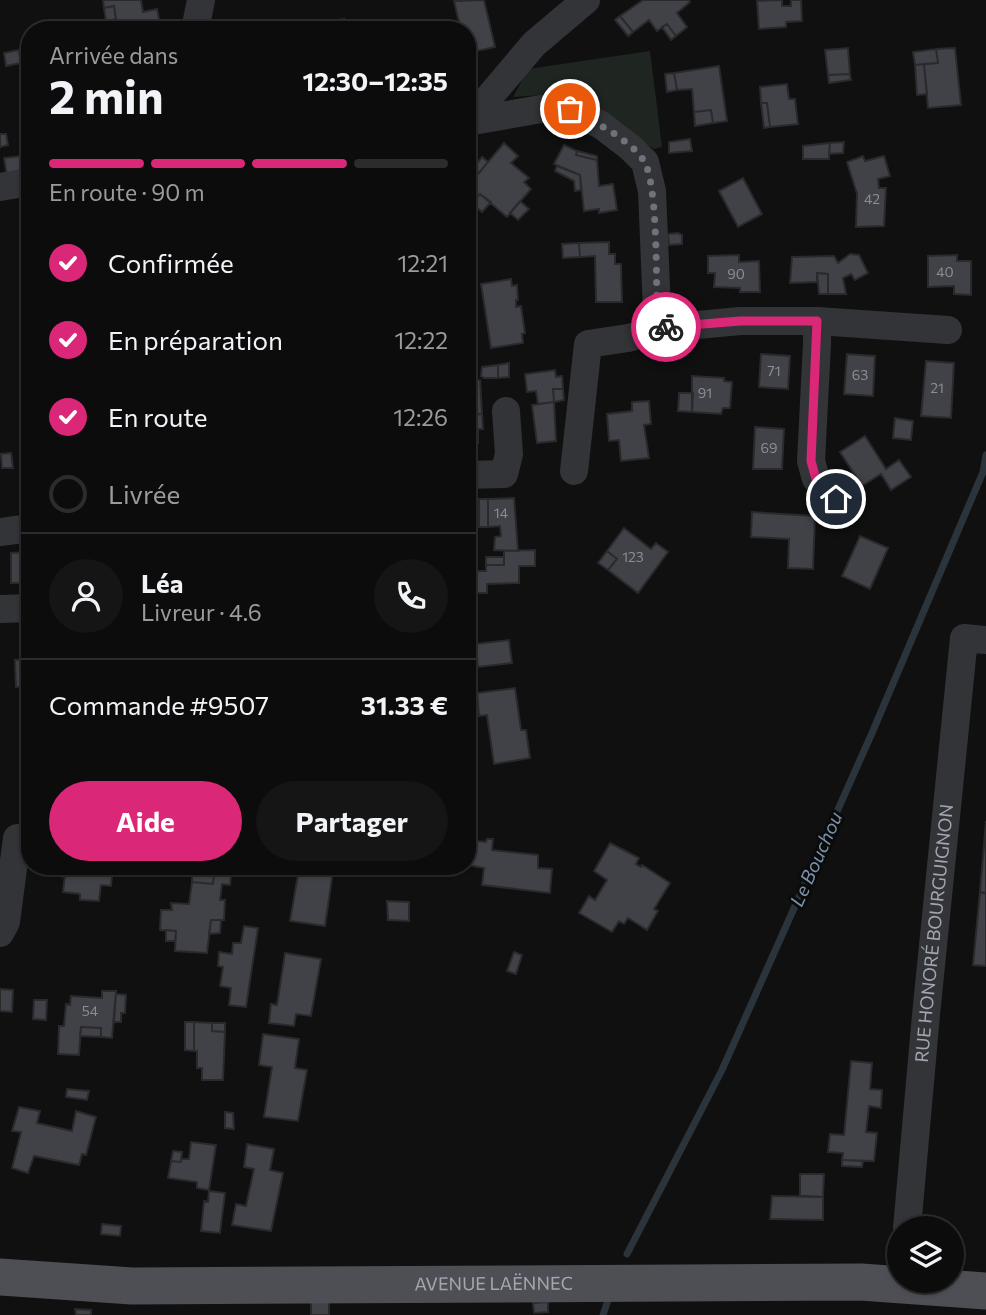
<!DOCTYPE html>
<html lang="fr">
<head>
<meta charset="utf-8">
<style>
  :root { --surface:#0c0c0d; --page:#151516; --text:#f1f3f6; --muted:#9a9b9d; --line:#2c2c2e; --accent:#db2777 }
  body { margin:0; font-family:Commissioner,sans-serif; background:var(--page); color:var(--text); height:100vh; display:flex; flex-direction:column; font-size:26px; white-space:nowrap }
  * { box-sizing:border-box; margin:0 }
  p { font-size:23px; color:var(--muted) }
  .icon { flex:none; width:38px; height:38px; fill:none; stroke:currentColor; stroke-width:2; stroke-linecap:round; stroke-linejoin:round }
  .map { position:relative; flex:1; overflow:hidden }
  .side { position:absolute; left:21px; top:21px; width:455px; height:854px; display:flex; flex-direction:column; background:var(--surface); border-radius:28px; box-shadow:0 2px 5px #0004,0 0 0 2px var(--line) }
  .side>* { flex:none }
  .tools { position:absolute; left:887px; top:1216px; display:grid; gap:14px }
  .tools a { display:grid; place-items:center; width:77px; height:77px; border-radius:50%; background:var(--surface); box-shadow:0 2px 5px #0004,0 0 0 2px var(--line); font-size:35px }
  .pin { position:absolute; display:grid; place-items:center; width:60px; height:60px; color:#fff; margin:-30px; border:4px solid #fff; border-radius:50%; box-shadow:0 2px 7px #0007 }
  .courier { position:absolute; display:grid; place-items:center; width:70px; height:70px; margin:-35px; border:5px solid #db2777; border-radius:50%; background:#fff; color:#222; box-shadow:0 2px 9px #0007 }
  .headline em { font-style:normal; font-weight:700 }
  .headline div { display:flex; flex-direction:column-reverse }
  .headline { display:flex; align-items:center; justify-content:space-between; height:119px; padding:0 28px }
  h1 { font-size:46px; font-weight:700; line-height:52px }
  .bar { display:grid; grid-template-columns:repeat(4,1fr); gap:10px 7px; align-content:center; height:84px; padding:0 28px }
  .bar i { height:9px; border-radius:5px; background:var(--line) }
  .bar .on { background:var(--accent) }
  .bar p { grid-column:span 4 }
  .line { display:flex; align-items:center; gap:18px; padding:0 28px; border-top:2px solid var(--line) }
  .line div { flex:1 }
  .round { display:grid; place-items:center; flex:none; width:74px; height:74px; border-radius:37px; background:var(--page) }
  ol { padding:0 28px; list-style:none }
  li { display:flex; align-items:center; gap:21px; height:77px }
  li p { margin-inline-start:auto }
  li .icon { padding:7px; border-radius:50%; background:var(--accent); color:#fff; stroke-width:4 }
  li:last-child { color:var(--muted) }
  li i { width:38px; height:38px; border:4px solid var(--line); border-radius:50% }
  .primary-button { display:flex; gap:14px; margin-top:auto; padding:14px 28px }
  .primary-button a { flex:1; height:80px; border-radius:42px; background:var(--accent); color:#fff; font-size:28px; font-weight:700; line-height:80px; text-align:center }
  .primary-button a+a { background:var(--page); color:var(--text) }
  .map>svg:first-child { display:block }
</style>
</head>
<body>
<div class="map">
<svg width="986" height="1315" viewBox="0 0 986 1315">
  <rect width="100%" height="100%" fill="#101011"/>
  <path fill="#1f2520" d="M650 51 662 147 654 149 581 100 557 94 513 97 528 69Z"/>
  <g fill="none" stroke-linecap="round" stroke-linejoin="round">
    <path stroke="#2c343b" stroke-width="7" d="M627 1254 722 1070 872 733 983 472 986 455
      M603 1315 609 1297"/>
  </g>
  <path fill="#414247" stroke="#2a2a2d" stroke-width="2" d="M103 0H141L143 12 157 9 160 24 117 30 114 6 104 8Z
    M484 0 495 47 467 53V30H461L454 1Z
    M643 0H689L690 2 677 13 687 27 676 36 667 24 657 31 649 20 633 32 620 16Z
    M782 0V6H791V0H801L802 21 786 22V27L759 29 757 1Z
    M114 6 116 19 106 21 104 8Z
    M620 16 633 32 628 36 615 20Z
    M344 19 345 30H299V26Z
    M667 24 676 36 671 40 662 27Z
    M848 48 850 74 828 75 825 50Z
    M955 48 961 105 928 108 924 64 938 63 936 49Z
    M936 49 938 63 915 65 913 52Z
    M19 50 21 63 6 66 4 53Z
    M924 64 927 94 917 95 915 65Z
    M719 66 727 121 713 123 711 110 694 112 692 89 677 90 674 73Z
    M674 73 677 90 667 92 665 74Z
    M850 74 851 80 829 83 828 75Z
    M787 84 789 99H795L798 124 770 127 767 103H761L760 87Z
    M761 103H767L770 127 764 128Z
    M711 110 713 123 695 126 694 112Z
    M0 134H6L8 145 0 147Z
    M690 139 692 151 669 153V142Z
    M844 142 843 153 829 154 830 143Z
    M504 143 518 156 511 163 529 178 524 182 531 189 507 217 480 194 476 198 467 189V166L468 165 479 173Z
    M830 143 829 159H803V146Z
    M564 145 577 151 576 155 597 160 599 186 613 184 617 210 599 213V209L584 211 580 175 554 164Z
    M577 151 597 156V160L576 155Z
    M20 156 22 173 7 176 4 158Z
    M863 156 865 161 884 156 890 176 878 179 879 188H886L884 226 856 227 857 194 847 162Z
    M482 157 488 162 479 173 473 168Z
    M557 166 580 175 581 190 575 191 574 181 555 171Z
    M743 178 762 214 738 227 719 191Z
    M480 194 491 202 482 212 471 203Z
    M520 201 529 209 518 220 510 213Z
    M678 233 682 235V244L669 245 668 234Z
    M609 242V254H615V264H621L622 302H596L595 256 580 257 579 243Z
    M579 243 580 257 563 258 562 244Z
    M850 254 859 255 868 273 855 280 851 274 843 278 846 294H828V274L817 273V282L790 283 792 257 834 256 838 263Z
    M739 255V262L759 261 760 292H740V288L714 287 715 273H708V256Z
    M957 255V261H971V295L954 294V286L928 287V256Z
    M817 273 828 274V294H819Z
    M511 279 512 286 517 285 518 300H516V307L521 306 525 333 522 334 523 343 491 348 481 284Z
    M761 354 790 356 788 389 759 387Z
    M847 354 875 356 873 396 844 394Z
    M926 361 954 363 951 418 921 416Z
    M509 363V377L498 378V365Z
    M498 365V378H484L481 376 482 367Z
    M555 370 556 377 562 376 563 389H553L554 402 538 404 536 391 527 392 525 374Z
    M692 376 724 378V381L732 382 730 408H723L721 414 692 412Z
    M480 380 482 414 467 415V381Z
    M553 389H563L564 400 554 402Z
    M30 391V413H27L23 393Z
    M679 393H693L692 412 678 411Z
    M649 401 651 424 644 425 649 458 621 461 619 440 609 441 607 414 632 411V402Z
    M554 402 556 441 537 443 532 405Z
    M482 414 483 429H478V443H467V415Z
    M895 418 913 421 911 440 893 438Z
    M755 427 784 429 782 469H753Z
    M865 436 886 469 899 460 911 477 891 490 881 474 862 486 840 452Z
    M11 453 13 468H2L1 454Z
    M514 498 518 551 494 550 495 537 501 536 500 526 488 527V499Z
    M479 499H488V527H479Z
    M752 512 815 516 813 569 788 568 789 539 751 537Z
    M624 528 651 549 656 543 668 552 638 593 608 570 617 559 607 551Z
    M860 536 888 548 870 589 842 576Z
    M535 550V566H519V583L487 584V593H475V571H486V565H504V551Z
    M607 551 617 559 608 570 598 563Z
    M30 552V583H11V553Z
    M486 557H504V565H486Z
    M467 565H475V598H467Z
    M509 640 512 663 478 667 475 644Z
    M30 659V686L16 687 15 660Z
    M515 688 521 730H526L530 758 494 764 487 715 479 716 477 693Z
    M986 821V893L980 892Z
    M487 839H493L492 850 538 855V868L552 869 550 893 482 885 484 868 467 865V840L486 842Z
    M610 843 639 858 636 864 641 867 642 865 670 883 654 909 658 911 647 930 628 918 624 924 619 921 612 932 579 913 589 896 595 900 607 880 594 871Z
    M58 866H66L65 877 57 876Z
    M66 866H113L111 886 101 885 99 901 80 900V894L63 892Z
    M210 866H215L213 884 192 882V873L209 869Z
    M215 866H232L230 885 222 884 220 900H225L224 920H211L207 953 175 951 176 931 160 930 161 910H172L171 903 189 904 192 882 213 884Z
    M287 866H321V870L333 871 325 926 290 921 299 869Z
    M980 892 986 893V966L973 965Z
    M387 901 409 902V921L388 920Z
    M211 920H221L220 933 209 934Z
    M244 926 258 928 246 1007 229 1005 231 988 220 986 223 967 218 966 219 952 232 954 233 943H241Z
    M166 930 176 931 175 941H166Z
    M514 952 522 955 516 974 507 971Z
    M285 953 321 959 311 1016 296 1014 294 1026 269 1023 271 1004 277 1005Z
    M0 989 13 990 12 1012 0 1011Z
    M102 991H116L112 1038 101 1037V1028L81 1027 79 1055 58 1054 59 1026H64L66 1004 70 1005 71 996 102 998Z
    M116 994 126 995 125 1013H121V1022H114Z
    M34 1000H47L46 1020 33 1019Z
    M185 1022H194V1051L185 1050Z
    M194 1022 212 1023V1031L225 1032 223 1080H202V1068H197V1051H194Z
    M212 1023H225V1032L212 1031Z
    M81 1027 101 1028V1037L80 1036Z
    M263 1034 299 1039 295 1068 307 1070 298 1121 264 1117 272 1067 259 1065Z
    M851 1061 872 1063 870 1089 882 1090 881 1108 869 1106 866 1132 877 1133 874 1161 842 1160 843 1153 828 1152 830 1134 844 1135Z
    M67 1089 89 1091 87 1100 66 1097Z
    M19 1107 40 1111 37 1123 72 1131 76 1111 96 1117 86 1155 82 1154 79 1165 34 1156 28 1173 12 1168 21 1132 12 1131Z
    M225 1112 233 1113 234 1129 225 1128Z
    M191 1142 216 1145 209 1190 197 1188V1182L168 1178 171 1161 181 1162V1159H189Z
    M247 1144 274 1149 270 1170 283 1173 271 1231 232 1225 236 1204 246 1206 254 1169 244 1167Z
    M173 1151 182 1152 181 1162 171 1161Z
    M842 1160 863 1161 862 1167 842 1166Z
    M800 1174H824L823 1197 800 1196Z
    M209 1191 225 1193 220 1233 201 1231 204 1201 208 1202Z
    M772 1196 823 1197V1220L770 1219Z
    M102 1224 121 1226 120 1236 101 1234Z
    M311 1301H329V1315H311Z
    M548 1302V1312L534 1313 533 1303Z
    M75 1309 91 1310V1315H76Z"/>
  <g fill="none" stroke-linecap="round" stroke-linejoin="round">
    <g stroke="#333438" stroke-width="28">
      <path d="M195 30 201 0"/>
      <path d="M467 118 474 115 534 44 586 0"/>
      <path d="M467 122 541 109H570L601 125 631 148 645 162 652 191 657 311 666 328 740 321H817L948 330"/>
      <path d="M0 187 30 182"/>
      <path d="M817 321V344L811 461 816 479 836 499"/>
      <path d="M574 471 588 344 628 338 666 328"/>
      <path d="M467 475 504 474 509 454 506 411"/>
      <path d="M0 532 30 528"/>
      <path d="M0 609 30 608"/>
      <path d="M0 933 6 922 17 838"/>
      <path id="s1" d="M907 1228 926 1015 964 638 986 640"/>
    </g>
    <path stroke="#4d4f55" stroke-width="37" id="s2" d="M0 1277 132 1286 861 1282 986 1291"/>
  </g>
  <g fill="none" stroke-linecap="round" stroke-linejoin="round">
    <path stroke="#6f7279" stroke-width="7" stroke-dasharray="0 12.6" d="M570 109C593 121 630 139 644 161 658 184 656 280 657 311L666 327"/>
    <path stroke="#db2777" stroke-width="9" d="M666 327 740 321H817L811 461 816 479 836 499"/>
  </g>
  <g text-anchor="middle" stroke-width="6" stroke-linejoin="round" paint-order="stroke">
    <g font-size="14" fill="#8a8d96">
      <text x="872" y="204">42</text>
      <text x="945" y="277">40</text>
      <text x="736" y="279">90</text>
      <text x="774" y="376">71</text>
      <text x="860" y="380">63</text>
      <text x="937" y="393">21</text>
      <text x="705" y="398">91</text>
      <text x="769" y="453">69</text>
      <text x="501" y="518">14</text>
      <text x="633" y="562">123</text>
      <text x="90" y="1016">54</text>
    </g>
    <g font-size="18" fill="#a2a6b1" stroke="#0b0b0c">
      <text dy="6" stroke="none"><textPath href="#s1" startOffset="296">RUE HONORÉ BOURGUIGNON</textPath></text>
      <text dy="6" stroke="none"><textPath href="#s2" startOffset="494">AVENUE LAËNNEC</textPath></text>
    </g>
    <g font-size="19" font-style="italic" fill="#7b92aa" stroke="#0b0b0c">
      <text transform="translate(816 859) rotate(-66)" y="7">Le Bouchou</text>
    </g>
  </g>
</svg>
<div class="tools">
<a><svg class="icon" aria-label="layers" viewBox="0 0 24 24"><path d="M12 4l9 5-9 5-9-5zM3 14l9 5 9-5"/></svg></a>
</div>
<div class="pin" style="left:570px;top:109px;background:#ea580c"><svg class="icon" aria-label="bag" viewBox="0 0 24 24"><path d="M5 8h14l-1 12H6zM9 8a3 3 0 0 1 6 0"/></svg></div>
<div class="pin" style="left:836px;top:499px;background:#1f2937"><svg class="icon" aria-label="home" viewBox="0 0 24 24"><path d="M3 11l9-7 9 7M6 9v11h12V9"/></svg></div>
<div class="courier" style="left:666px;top:327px"><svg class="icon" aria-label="bike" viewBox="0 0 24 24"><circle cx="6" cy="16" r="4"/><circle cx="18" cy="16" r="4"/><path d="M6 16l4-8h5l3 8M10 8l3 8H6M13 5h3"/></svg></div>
<section class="side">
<div class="headline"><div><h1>2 min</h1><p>Arrivée dans</p></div><em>12:30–12:35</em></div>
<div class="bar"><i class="on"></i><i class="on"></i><i class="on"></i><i></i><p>En route · 90 m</p></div>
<ol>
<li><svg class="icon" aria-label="check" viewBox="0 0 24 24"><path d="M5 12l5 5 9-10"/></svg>Confirmée<p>12:21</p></li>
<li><svg class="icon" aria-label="check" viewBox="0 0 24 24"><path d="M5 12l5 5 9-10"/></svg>En préparation<p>12:22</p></li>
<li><svg class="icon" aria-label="check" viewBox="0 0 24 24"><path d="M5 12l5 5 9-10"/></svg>En route<p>12:26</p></li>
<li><i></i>Livrée</li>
</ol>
<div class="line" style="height:126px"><a class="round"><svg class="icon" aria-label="person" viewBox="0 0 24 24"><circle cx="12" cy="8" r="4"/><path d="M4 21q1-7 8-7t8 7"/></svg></a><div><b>Léa</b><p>Livreur · 4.6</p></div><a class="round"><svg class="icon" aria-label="phone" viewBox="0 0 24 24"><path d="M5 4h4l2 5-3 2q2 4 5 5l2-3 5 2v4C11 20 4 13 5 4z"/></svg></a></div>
<div class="line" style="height:91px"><div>Commande #9507</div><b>31.33 €</b></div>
<div class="primary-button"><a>Aide</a><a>Partager</a></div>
</section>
</div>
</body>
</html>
